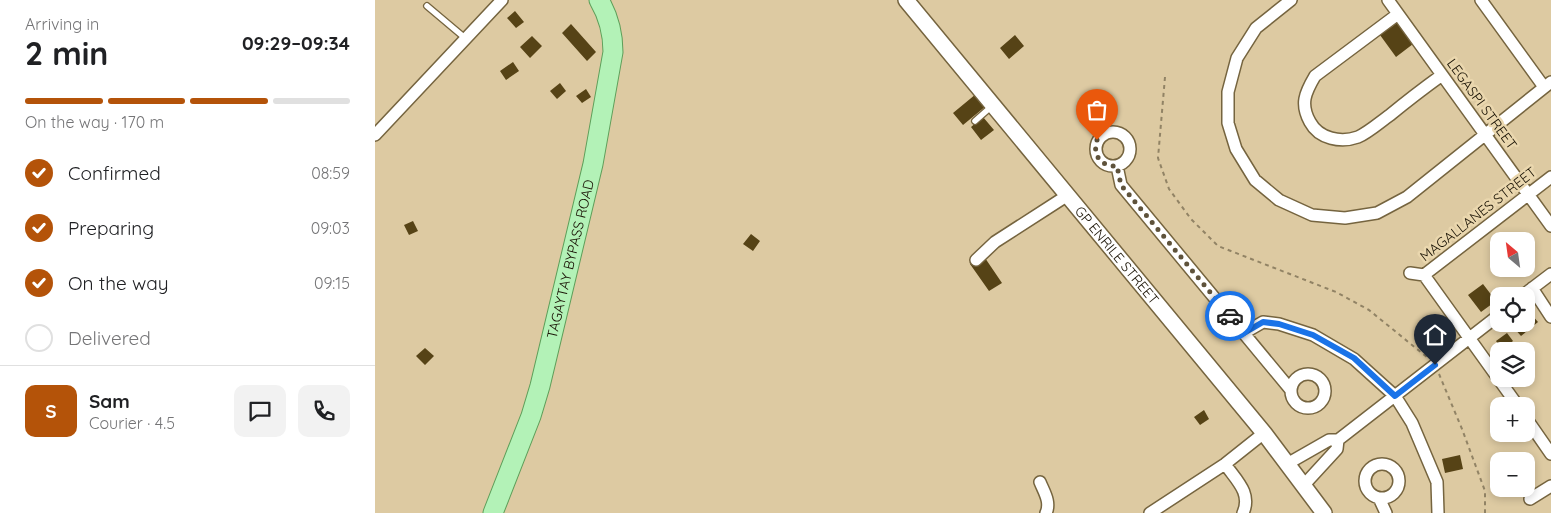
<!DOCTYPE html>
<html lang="en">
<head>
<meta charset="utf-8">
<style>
  :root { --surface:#fff; --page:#f2f2f2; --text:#202124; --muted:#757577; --line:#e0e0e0; --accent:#b45309 }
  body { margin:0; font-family:Quicksand,sans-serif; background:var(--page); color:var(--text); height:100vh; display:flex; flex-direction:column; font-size:19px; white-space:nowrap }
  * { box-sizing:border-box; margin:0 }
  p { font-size:16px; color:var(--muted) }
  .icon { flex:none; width:28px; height:28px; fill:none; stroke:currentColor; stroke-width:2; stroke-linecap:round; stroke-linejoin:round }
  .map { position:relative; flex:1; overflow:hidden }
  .details { display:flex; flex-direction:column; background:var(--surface); width:375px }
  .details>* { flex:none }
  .needle { width:32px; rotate:331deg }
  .fabs { position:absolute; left:1115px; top:232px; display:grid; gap:10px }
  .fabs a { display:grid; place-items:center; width:45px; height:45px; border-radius:10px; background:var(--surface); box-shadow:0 2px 8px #0003; font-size:25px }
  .pin { position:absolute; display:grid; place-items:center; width:42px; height:42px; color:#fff; margin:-51px -21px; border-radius:50% 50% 50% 0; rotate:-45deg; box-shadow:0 0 5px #0007 }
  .pin .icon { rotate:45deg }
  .courier { position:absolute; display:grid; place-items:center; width:50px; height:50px; margin:-25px; border:4px solid #1a73e8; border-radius:50%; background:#fff; color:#222; box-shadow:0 1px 6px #0007 }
  .overview em { font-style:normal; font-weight:700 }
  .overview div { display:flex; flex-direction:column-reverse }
  .overview { display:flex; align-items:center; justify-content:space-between; height:85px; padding:0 25px }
  h1 { font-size:32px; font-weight:700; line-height:38px }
  .bar { display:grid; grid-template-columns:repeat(4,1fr); gap:8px 5px; align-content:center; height:60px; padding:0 25px }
  .bar i { height:6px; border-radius:4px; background:var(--line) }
  .bar .current { background:var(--accent) }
  .bar p { grid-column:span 4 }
  .line { display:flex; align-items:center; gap:12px; padding:0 25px; border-top:1px solid var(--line) }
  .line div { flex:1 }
  .round { display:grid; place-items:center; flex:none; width:52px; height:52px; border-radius:10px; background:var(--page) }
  ol { padding:0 25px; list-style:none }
  li { display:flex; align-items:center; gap:15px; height:55px }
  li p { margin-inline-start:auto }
  li .icon { padding:5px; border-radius:50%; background:var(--accent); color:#fff; stroke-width:4 }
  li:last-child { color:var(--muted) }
  li i { width:28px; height:28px; border:2px solid var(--line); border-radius:50% }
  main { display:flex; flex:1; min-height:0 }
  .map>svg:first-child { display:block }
</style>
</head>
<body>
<main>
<section class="details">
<div class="overview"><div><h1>2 min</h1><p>Arriving in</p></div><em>09:29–09:34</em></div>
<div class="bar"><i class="current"></i><i class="current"></i><i class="current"></i><i></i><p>On the way · 170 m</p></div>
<ol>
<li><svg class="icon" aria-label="check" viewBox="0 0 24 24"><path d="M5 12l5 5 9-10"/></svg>Confirmed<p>08:59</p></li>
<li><svg class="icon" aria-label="check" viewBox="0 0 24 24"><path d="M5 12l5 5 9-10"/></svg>Preparing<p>09:03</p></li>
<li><svg class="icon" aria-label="check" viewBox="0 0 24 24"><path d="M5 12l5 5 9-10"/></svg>On the way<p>09:15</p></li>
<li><i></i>Delivered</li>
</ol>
<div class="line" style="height:90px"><b class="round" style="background:var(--accent);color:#fff">S</b><div><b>Sam</b><p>Courier · 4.5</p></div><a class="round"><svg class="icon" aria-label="chat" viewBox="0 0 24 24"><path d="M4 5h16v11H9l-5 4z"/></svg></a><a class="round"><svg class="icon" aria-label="phone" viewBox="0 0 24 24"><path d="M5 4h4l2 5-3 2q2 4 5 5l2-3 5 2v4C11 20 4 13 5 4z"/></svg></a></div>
</section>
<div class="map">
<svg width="1176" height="513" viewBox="0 0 1176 513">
  <rect width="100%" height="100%" fill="#ddcaa2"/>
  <path fill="#564316" d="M140 11 149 22 141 28 132 18Z
    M1022 23 1038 44 1021 57 1005 35Z
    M196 24 221 52 212 61 187 33Z
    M640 35 649 46 634 59 625 48Z
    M157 36 167 46 155 58 145 47Z
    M138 62 144 71 131 80 125 71Z
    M185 83 191 91 182 99 175 91Z
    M211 89 216 97 207 103 201 96Z
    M601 94 611 106 588 125 578 113Z
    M608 117 619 130 606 140 596 127Z
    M38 221 43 231 34 235 29 225Z
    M376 234 385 241 378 251 368 244Z
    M608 255 627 283 614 291 595 264Z
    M1108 284 1121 301 1106 312 1093 295Z
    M1156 314 1163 322 1146 336 1139 328 1144 324H1151V318Z
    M1132 333 1138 341 1127 350 1121 341Z
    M50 348 59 356 50 365 41 356Z
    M829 410 834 419 825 425 819 417Z
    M1085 455 1088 469 1070 473 1067 459Z"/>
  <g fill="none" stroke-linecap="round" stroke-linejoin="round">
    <defs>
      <path id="service" d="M52 6 90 38
        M600 121 617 106"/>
      <path id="minor" d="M916 0 881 28 862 58 853 92V123L861 149 880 180 904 200 937 215 970 218 1002 213 1032 197 1176 82
        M1013 0 1176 226
        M1106 0 1169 87
        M1023 14 940 76C930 93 925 104 935 122 944 139 966 143 983 137 994 132 1005 122 1015 115 1032 101 1049 88 1067 75
        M721 149a17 17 0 1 1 34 0a17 17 0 1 1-34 0Z
        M0 135 127 0
        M742 166 746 185 915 389
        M601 260 620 242 693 195
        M1035 273 1049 275 1143 406
        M1049 275 1176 177
        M1157 288 1176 317
        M1147 296 1176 274
        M869 333 888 322 904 324 938 335 979 359 1020 396 1037 423 1062 482 1063 513
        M916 391a17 17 0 1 1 34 0a17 17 0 1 1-34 0Z
        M1151 418 1176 454
        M990 481a17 17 0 1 1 34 0a17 17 0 1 1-34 0Z
        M850 464C861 480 877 493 868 513
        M912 464 954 440H963L1124 315
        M665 482C669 492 676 502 671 513
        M928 486 962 449 963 440
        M1004 498 1011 513
        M1155 499 1176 486
        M775 513 850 464 889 433"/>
      <g id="tertiary">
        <path id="s1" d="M531 0 889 433 949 513"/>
      </g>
      <g id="primary">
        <path id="s2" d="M118 513 156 416 165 386 218 164 238 52C238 33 234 17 224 0"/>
      </g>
    </defs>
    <use href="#service" stroke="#75643f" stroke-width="8"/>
    <use href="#minor" stroke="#75643f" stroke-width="14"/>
    <use href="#tertiary" stroke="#75643f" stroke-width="18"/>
    <use href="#primary" stroke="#5d9e59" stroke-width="21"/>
    <path stroke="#918365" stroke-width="2" stroke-dasharray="4 4" stroke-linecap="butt" d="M790 77 783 158 794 189 816 219 843 246 961 292 994 310 1053 358
      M1064 374 1087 429 1110 491V513"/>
    <use href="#service" stroke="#fff" stroke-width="5.5"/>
    <use href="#minor" stroke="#fff" stroke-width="11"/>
    <use href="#tertiary" stroke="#fff" stroke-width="15"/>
    <use href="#primary" stroke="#b3f2b7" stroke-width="19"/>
  </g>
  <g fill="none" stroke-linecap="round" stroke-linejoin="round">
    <path stroke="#5e523b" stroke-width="5" stroke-dasharray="0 9" d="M722 140C717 155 726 167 742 166L746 185 855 316"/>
    <path stroke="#1a73e8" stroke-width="6" d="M855 316 869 333 888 322 904 324 938 335 979 358 1020 396 1060 365"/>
  </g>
  <g text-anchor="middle" stroke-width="5" stroke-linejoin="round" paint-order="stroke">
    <g font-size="14" fill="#191204" stroke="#ead7ae">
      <text transform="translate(1107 104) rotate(54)" y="5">LEGASPI STREET</text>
      <text transform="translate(1103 214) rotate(-38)" y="5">MAGALLANES STREET</text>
      <text dy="5" stroke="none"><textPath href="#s1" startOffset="331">GP ENRILE STREET</textPath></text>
      <text dy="5" stroke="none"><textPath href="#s2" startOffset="266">TAGAYTAY BYPASS ROAD</textPath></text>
    </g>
  </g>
</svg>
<div class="fabs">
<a><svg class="needle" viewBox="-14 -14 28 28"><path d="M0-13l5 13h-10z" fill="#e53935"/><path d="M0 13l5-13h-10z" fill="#757577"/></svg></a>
<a><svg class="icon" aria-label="locate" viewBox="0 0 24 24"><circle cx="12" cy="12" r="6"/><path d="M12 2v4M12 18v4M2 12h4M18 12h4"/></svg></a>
<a><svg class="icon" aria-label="layers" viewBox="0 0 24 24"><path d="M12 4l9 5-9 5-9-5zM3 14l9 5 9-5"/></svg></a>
<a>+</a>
<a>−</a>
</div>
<div class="pin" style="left:722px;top:140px;background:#ea580c"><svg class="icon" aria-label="bag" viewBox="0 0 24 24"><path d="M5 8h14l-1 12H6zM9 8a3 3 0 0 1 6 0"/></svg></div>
<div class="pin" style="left:1060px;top:365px;background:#1f2937"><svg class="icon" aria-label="home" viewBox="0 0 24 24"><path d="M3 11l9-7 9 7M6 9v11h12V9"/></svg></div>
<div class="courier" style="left:855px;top:316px"><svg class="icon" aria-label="car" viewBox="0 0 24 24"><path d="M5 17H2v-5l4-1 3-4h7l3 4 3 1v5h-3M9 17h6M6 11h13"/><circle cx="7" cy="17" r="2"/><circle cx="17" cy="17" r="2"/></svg></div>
</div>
</main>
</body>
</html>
